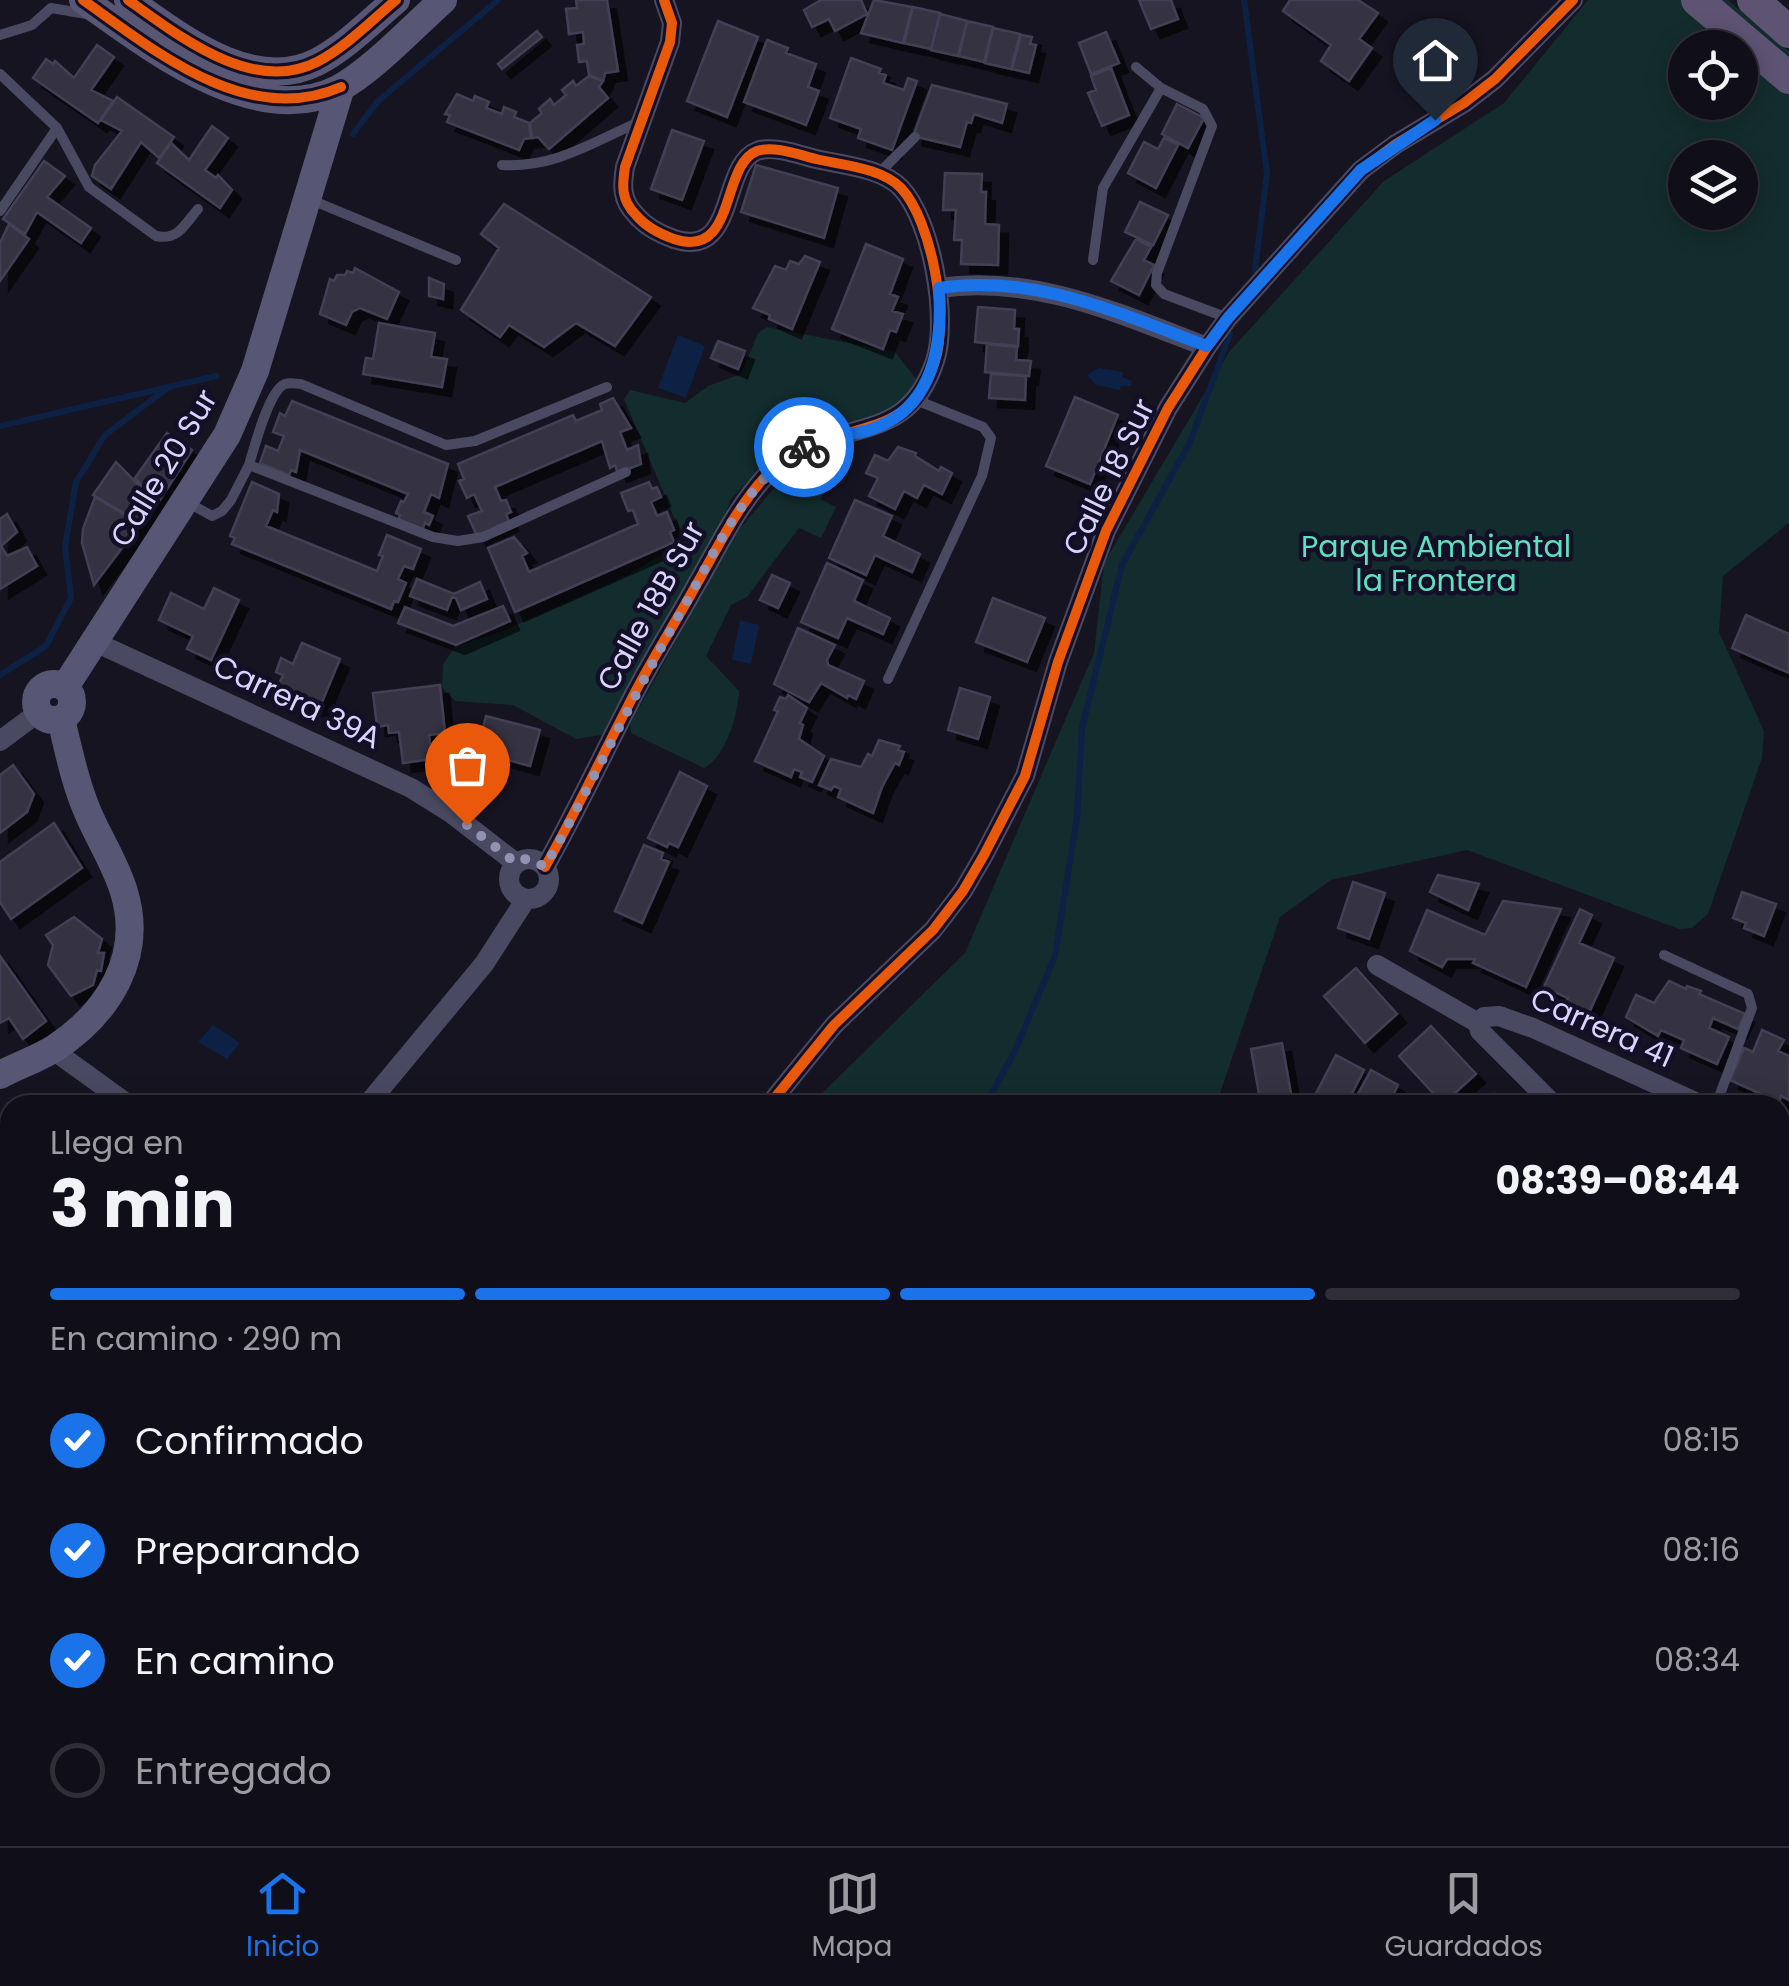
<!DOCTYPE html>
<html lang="es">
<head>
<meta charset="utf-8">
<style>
  :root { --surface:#100f19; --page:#191822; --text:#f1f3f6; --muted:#9c9ca2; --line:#302f38; --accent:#1a73e8 }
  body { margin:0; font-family:Poppins,sans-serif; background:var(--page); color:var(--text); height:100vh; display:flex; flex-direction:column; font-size:38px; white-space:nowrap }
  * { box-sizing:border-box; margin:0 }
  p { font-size:32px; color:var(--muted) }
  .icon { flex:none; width:55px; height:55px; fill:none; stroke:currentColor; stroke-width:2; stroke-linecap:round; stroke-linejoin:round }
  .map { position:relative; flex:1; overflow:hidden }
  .drawer { position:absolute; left:0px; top:1095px; width:1790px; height:752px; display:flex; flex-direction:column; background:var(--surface); border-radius:30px 30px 0 0; box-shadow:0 5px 25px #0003,0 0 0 2px var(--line) }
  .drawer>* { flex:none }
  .tools { position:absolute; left:1668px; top:30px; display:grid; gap:20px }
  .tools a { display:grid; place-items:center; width:90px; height:90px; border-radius:50%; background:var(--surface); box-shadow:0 5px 25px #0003,0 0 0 2px var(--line); font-size:50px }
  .pin { position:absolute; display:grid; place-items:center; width:85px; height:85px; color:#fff; margin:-102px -42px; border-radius:50% 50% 50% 0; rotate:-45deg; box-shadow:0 0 10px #0007 }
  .pin .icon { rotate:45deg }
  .courier { position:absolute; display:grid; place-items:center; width:100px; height:100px; margin:-50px; border:8px solid #1a73e8; border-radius:50%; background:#fff; color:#222; box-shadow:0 2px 12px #0007 }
  .summary em { font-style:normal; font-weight:700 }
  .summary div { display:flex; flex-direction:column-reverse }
  .summary { display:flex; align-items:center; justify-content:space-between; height:170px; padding:0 50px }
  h1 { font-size:65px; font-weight:700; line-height:75px }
  .bar { display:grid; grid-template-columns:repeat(4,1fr); gap:15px 10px; align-content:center; height:120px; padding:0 50px }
  .bar i { height:12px; border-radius:8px; background:var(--line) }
  .bar .current { background:var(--accent) }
  .bar p { grid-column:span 4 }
  ol { padding:0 50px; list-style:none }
  li { display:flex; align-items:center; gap:30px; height:110px }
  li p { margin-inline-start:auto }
  li .icon { padding:10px; border-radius:50%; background:var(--accent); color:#fff; stroke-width:4 }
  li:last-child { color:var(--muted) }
  li i { width:55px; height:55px; border:5px solid var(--line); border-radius:50% }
  .tabs { display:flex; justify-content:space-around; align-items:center; height:140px; border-top:2px solid var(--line); background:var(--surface); font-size:28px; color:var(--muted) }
  .tabs a { display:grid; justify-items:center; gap:5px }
  .tabs .current { color:var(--accent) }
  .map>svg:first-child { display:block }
</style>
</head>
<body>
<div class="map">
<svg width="1789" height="1846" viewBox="0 0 1789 1846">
  <defs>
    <filter id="shadow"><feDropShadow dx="9" dy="9" stdDeviation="0" flood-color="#0009"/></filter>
  </defs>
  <rect width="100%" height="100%" fill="#161421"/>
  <path fill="#132c2d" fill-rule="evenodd" d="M1588 0H1728L1789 51V523L1723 576 1719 632 1764 731 1762 758 1708 914 1692 928 1679 929 1467 850 1331 880 1280 917 1216 1105H810L965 953 1094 653 1104 563 1229 352 1384 181 1504 103ZM1685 48H1740V102H1685ZM1685 158H1740V212H1685Z
    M767 327 895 352 917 380 909 400 888 414 783 445 731 499 711 551 602 735 576 739 513 705 455 701 442 687 443 665 455 646 498 633 629 574 684 541 624 399 630 390 685 403 708 386 741 374 758 333Z
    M840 441 849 444 850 459 820 499 836 507 821 538 799 528 747 597 731 605 706 656 739 691C738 715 726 756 704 768L631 733 630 724 736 533 801 457Z
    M1789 1393V1846H1179L1188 1838H1780V1395Z
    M833 1838H940L939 1846H828Z"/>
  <path fill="#0d2144" d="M678 335 705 346 686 398 658 388Z
    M1099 368 1123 372 1122 377 1132 381 1131 386H1121L1120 390 1096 385 1087 375Z
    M740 620 759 625 751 664 732 660Z
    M213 1025 240 1043 227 1059 198 1042Z"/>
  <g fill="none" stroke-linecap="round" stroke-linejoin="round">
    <path stroke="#0d2144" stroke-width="6" d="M1244 0 1267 174 1255 270
      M353 134 377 102 498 0
      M0 426 216 376
      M0 675 46 646 71 598 65 547 76 482 105 435 169 387
      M985 1105 1014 1053 1055 956 1077 817 1082 728 1122 565 1190 442 1230 334
      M886 1846 893 1838"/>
  </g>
  <path fill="#343243" stroke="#433f54" stroke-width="2.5" filter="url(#shadow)" d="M576 0H607L618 71 605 73 603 81 589 75 587 61 579 62 577 45 584 44 583 32 569 34 566 9 577 8Z
    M821 0H861L867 14 835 31 829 19 812 27 804 10Z
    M874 0 912 7 903 43 861 33Z
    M1139 0H1171L1178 19 1151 29Z
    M1290 0H1358L1378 13 1359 39 1372 48 1349 81 1321 61 1331 45 1283 11Z
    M913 7 940 13 931 49 904 43Z
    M940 14 967 21 958 56 931 50Z
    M718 21 758 37 727 117 687 101Z
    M967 21 993 27 984 62 959 56Z
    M993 28 1020 34 1011 69 985 63Z
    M537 31 542 37 502 69 498 64Z
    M1106 32 1119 63 1091 74 1079 43Z
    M1021 35 1032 37 1030 44 1036 45 1029 73 1012 69Z
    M767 40 788 48 786 53 816 64 808 87 819 91 806 125 744 102Z
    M97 45 114 57 91 90 113 101 98 123 33 78 46 59 53 64 55 61 74 78Z
    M851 58 881 69 879 73 886 75 883 83 904 90 908 78 917 81 892 150 858 138 861 129 830 118Z
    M1111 68 1129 115 1102 126 1088 93 1096 90 1091 76Z
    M589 76 603 81 599 87 608 98 549 149 538 137 532 138 530 123 542 113 539 109 550 99 554 105 566 95 562 90 573 81 576 86Z
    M932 85 1007 104 1002 123 974 114 971 123 967 122 960 147 913 136Z
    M457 94 473 101 475 96 489 102 486 108 502 114 504 107 516 112 514 117 529 123 531 138 524 139 519 150 447 122 450 115 445 114Z
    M117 97 174 137 159 158 141 142 111 189 92 176 95 165 122 131 101 120Z
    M1177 104 1204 118 1188 148 1162 134Z
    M212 126 228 138 205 170 216 178 218 175 232 190 220 208 157 163 171 143 189 160Z
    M672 130 704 141 682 200 651 189Z
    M1164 138 1178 145 1156 188 1128 173 1144 142 1158 149Z
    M44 161 65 176 47 197 91 228 81 243 37 212 25 234 3 219Z
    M756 165 838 188 824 238 741 212Z
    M945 173 982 174 981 192H986L985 224 999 225 998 265 961 264 962 240H954L956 210H943Z
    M1140 202 1168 215 1153 245 1125 232Z
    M504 204 651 297 615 346 576 323 544 347 509 325 500 337 461 310 499 248 481 234Z
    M9 224 29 239 0 281V243Z
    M1136 239 1151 247 1144 260 1154 265 1139 295 1111 281Z
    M866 244 903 259 890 294 898 297 892 311 903 314 896 332 890 330 883 349 832 329Z
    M805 256 820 262 792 329 769 319 770 315 753 308 775 266 786 270 790 261 799 264Z
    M355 268 399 292 387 319 360 308 352 312 346 325 320 314 330 279 334 281 337 275H345L347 271 353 273Z
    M429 278 444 284 443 299 429 296Z
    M978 307 1015 310 1014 329H1019L1018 346 975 342Z
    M379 323 435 333 431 357 447 359 442 387 363 374 366 358 373 359Z
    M718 341 745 351 738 369 711 358Z
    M987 344 1017 347 1016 360 1031 361 1029 376 985 372Z
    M991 374 1026 376 1025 400 989 398Z
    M1075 397 1118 415 1090 484 1046 466Z
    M613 398 631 428 620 432 627 450 638 445 641 464 618 473 615 465 610 468 602 441 495 487 501 501 506 500 511 512 506 514 509 522 477 536 468 516 482 511 474 494 467 498 459 481 464 479 458 464 573 415 576 421 602 410 600 404Z
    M292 401 448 464 439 498 431 494 424 512 433 516 429 525 425 523 422 530 398 521 400 515 396 513 401 501 404 502 408 494 300 450 296 472 291 470 289 475 260 463 266 446 278 451 284 436 273 432 280 413 285 416Z
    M167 433 192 450 158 503 135 478Z
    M898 447 916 453 915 456 939 471 941 467 952 473 942 494 924 485 917 498 904 491 895 509 869 496 878 478 866 473 875 455 888 461Z
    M116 462 155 502 141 523 93 495Z
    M252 482 279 494 277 512 273 510 266 526 377 571 383 556 379 555 387 535 421 549 413 569 404 566 398 579 406 583 398 602 394 601 391 609 232 544 235 538 230 536Z
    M649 482 652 489 657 487 661 497 651 502 657 516 667 512 674 530 670 532 674 542 515 612 488 548 514 537 527 553 522 556 529 572 638 524 633 510 628 511 621 493Z
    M95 497 140 524 94 585 82 543 83 529Z
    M855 500 892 516 883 536 920 554 912 572 875 555 866 575 829 558Z
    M7 514 17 532 1 546 7 556 27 547 37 566 0 589V519Z
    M827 563 863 580 854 601 890 618 883 634 847 618 838 638 801 622Z
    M772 575 790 583 778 608 760 600Z
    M417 579 454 594 480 582 487 599 461 610 456 598 452 597 447 610 410 596Z
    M214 588 239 600 211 660 187 649 193 636 159 620 171 593 204 609Z
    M993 598 1045 618 1027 662 976 642Z
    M503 606 510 621 456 645 398 623 405 607 453 626Z
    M1746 615 1789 634V673L1732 648Z
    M798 628 835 645 827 660 828 665 864 681 856 699 848 695 847 698 821 683 809 702 774 684Z
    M302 643 340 659 319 709 276 691 283 675 276 672 281 658 293 664Z
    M440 685 445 733 429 735 432 759 403 763 399 732 389 733 388 725 377 727 373 693Z
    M960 688 990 697 978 739 948 730Z
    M788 695 807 708 800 723 803 725 799 739 824 756 812 782 800 777 802 772 794 769 791 777 755 761 778 711 774 710 780 697 786 699Z
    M486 716 540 730 530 766 497 757 494 769 474 763Z
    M879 740 900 746 898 750 904 752 899 765 895 763 882 787 873 813 838 797 841 789 834 786 831 790 819 785 831 759 861 767 868 754 872 756Z
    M13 765 34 794 27 812 0 833V775Z
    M680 772 707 786 678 847 669 843 667 847 648 838Z
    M54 823 82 868 11 919 0 902V862Z
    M644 845 663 853 661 859 669 862 642 923 615 911Z
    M1438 875 1479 884 1468 910 1430 892Z
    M1353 882 1385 893 1369 939 1338 928Z
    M1742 892 1776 904 1764 936 1744 928 1746 923 1733 918Z
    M1503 901 1561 909 1526 987 1473 963 1475 959H1447L1442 967 1410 951 1427 910 1485 935Z
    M1580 909 1592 915 1579 943 1614 958 1588 1015 1565 1005 1568 998 1544 987Z
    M74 917 102 939 98 953H104L101 971 97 970 93 985 71 996 48 965 53 945 46 935Z
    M0 956 46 1021 23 1039 9 1018 0 1023Z
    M1356 968 1397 1014 1365 1043 1324 996Z
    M1669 981 1686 989 1687 986 1701 991 1699 994 1745 1014 1738 1029 1713 1018 1709 1028 1729 1037 1717 1064 1681 1048 1684 1040 1661 1030 1658 1036 1626 1017 1636 995 1654 1003Z
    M1431 1026 1476 1074 1443 1104 1399 1056Z
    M1762 1030 1784 1040 1778 1051 1789 1056V1100L1781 1096 1779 1102 1730 1080 1744 1048 1753 1052Z
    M1282 1043 1293 1105H1261L1251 1049Z
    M1336 1055 1364 1070 1346 1105H1310Z
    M1371 1070 1398 1085 1388 1105H1352Z
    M1494 1094 1502 1103 1510 1095 1520 1105H1482Z
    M0 1148 10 1155V1199L0 1192Z
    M0 1227 10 1236V1298L0 1292Z
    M0 1381 10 1387V1471L0 1489Z
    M417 1838H484L481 1846H414Z
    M552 1838H604L602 1846H566L551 1842Z
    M635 1838H659L656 1846 633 1844Z
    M665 1838H695L692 1846H662Z
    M697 1838H727L724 1846H694Z
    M762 1838H764L796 1846H760Z
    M778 1838H827L824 1846H810Z"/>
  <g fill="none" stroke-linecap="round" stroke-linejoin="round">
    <path stroke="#4a4962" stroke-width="10" d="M0 35 32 25 51 8 87 14
      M1136 67 1161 88 1203 109 1212 126 1157 273 1156 285 1164 294 1228 318
      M0 74 57 128 89 187 156 236C178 241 185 224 198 209
      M502 165C555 168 593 142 641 121
      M879 173 915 137
      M309 199 456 260
      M0 211 57 128
      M1093 260 1103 188 1161 88
      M249 465C254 448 269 390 285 384 290 382 297 384 301 384L446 445 475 441 607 387
      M187 502 212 516 222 511 231 500 249 465 433 537 458 541 483 537 626 472
      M888 679 982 476 991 438 983 427 916 400
      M1664 955 1748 994 1752 1008 1716 1105
      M0 1532 10 1539
      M627 1846V1838
      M743 1846 746 1838"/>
    <path stroke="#4a4962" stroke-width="20" d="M939 288C1034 274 1120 314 1207 347
      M95 642 411 788 451 813 516 863
      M0 741 39 712
      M509 879a20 20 0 1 1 40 0a20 20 0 1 1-40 0Z
      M545 867C575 814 600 760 628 706 648 665 673 627 695 587 716 551 735 510 763 479 777 464 793 451 812 444 869 423 912 430 935 361 949 319 932 221 901 188 882 168 842 165 816 159 800 155 773 145 757 151 720 165 737 260 674 239 660 234 645 226 636 215 621 200 622 186 625 167L670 42 672 23 664 0
      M1377 965 1478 1023 1480 1031 1554 1105
      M1478 1023 1484 1017 1499 1016 1533 1028 1702 1105
      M53 1050 129 1105
      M367 1105 484 964 526 899
      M769 1105 834 1025 933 930 963 891 984 855 1025 776 1058 662 1106 531 1168 408 1207 347 1228 318 1361 170 1396 144 1464 103 1495 79 1573 0
      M1780 1138 1789 1191
      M1780 1329 1789 1338
      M0 1647 10 1644
      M272 1838 277 1846
      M382 1846 385 1838"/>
    <path stroke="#575674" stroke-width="28" d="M83 0C147 45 255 131 338 89 372 71 414 26 443 0
      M128 0C178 35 252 95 317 62 346 47 371 21 396 0
      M36 702a18 18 0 1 1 36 0a18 18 0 1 1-36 0Z
      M65 687 227 435 255 371 341 87
      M0 1075C18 1065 38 1059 55 1048 108 1013 144 957 124 892 115 862 97 836 86 808 74 779 68 748 61 719
      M1780 1372 1789 1371
      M1137 1846 1146 1838"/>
    <path stroke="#5e5373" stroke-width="32" d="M1697 0 1789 78
      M1753 0 1789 32"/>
    <defs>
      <path id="cycleway" d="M83 0C155 51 247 128 341 87
        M128 0C178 35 252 95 317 62 346 47 371 21 396 0
        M545 867C575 814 600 760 628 706 648 665 673 627 695 587 716 551 735 510 763 479 777 464 793 451 812 444 869 423 912 430 935 361 949 319 932 221 901 188 882 168 842 165 816 159 800 155 773 145 757 151 720 165 737 260 674 239 660 234 645 226 636 215 621 200 622 186 625 167L670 42 672 23 664 0
        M769 1105 834 1025 933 930 963 891 984 855 1025 776 1058 662 1106 531 1168 408 1207 347 1228 318 1361 170 1396 144 1464 103 1495 79 1573 0"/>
    </defs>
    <use href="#cycleway" stroke="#130f26" stroke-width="16"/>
    <use href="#cycleway" stroke="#e8590c" stroke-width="10"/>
  </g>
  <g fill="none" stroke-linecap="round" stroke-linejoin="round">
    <path stroke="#9591b1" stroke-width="10" stroke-dasharray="0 18" d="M467 825 516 863 528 858 545 867C594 780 636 690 686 603 718 547 746 480 804 447"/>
    <path stroke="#1a73e8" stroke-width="12" d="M804 447C825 437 850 436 872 429 934 408 943 345 939 288 1034 273 1120 314 1207 346L1228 318 1361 170 1435 120"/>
  </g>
  <g text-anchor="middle" stroke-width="9" stroke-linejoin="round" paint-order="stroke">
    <g font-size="30" fill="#d9d4ff" stroke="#130f26">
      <text transform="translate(164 468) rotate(-59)" y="10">Calle 20 Sur</text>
      <text transform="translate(1109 477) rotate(-64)" y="10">Calle 18 Sur</text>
      <text transform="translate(651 606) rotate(-61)" y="10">Calle 18B Sur</text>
      <text transform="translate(297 702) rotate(25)" y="10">Carrera 39A</text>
      <text transform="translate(1602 1028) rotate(24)" y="10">Carrera 41</text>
    </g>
    <g font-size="30" fill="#5fe0c0" stroke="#130f26">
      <text x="1436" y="557">Parque Ambiental<tspan x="1436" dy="34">la Frontera</tspan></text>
    </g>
  </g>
</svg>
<div class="tools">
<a><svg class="icon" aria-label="locate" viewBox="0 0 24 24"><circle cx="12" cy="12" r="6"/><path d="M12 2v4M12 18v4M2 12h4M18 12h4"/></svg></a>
<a><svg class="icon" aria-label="layers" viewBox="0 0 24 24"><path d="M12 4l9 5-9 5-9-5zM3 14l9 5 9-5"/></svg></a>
</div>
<div class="pin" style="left:467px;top:825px;background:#ea580c"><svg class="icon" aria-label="bag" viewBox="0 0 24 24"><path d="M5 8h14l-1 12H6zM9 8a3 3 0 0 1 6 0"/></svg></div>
<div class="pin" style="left:1435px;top:120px;background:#1f2937"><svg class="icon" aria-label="home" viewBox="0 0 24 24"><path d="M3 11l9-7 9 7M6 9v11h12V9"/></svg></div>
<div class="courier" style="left:804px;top:447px"><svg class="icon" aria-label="bike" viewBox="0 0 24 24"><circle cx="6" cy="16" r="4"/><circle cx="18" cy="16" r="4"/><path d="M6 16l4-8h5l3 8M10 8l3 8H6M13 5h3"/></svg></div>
<section class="drawer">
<div class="summary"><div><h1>3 min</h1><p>Llega en</p></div><em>08:39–08:44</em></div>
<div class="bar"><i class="current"></i><i class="current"></i><i class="current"></i><i></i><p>En camino · 290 m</p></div>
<ol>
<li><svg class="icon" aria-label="check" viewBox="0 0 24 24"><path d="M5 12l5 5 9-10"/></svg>Confirmado<p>08:15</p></li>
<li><svg class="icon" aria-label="check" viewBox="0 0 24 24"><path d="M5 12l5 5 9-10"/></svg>Preparando<p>08:16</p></li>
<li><svg class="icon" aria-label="check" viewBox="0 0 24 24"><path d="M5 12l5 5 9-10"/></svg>En camino<p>08:34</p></li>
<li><i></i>Entregado</li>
</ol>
</section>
</div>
<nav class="tabs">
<a class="current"><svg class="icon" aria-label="home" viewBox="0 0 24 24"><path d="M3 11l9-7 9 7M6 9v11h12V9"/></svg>Inicio</a>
<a><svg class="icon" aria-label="map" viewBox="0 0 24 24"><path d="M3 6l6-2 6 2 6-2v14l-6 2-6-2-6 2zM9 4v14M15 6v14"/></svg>Mapa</a>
<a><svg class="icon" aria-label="saved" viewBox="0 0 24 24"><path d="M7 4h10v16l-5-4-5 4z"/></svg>Guardados</a>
</nav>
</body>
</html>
